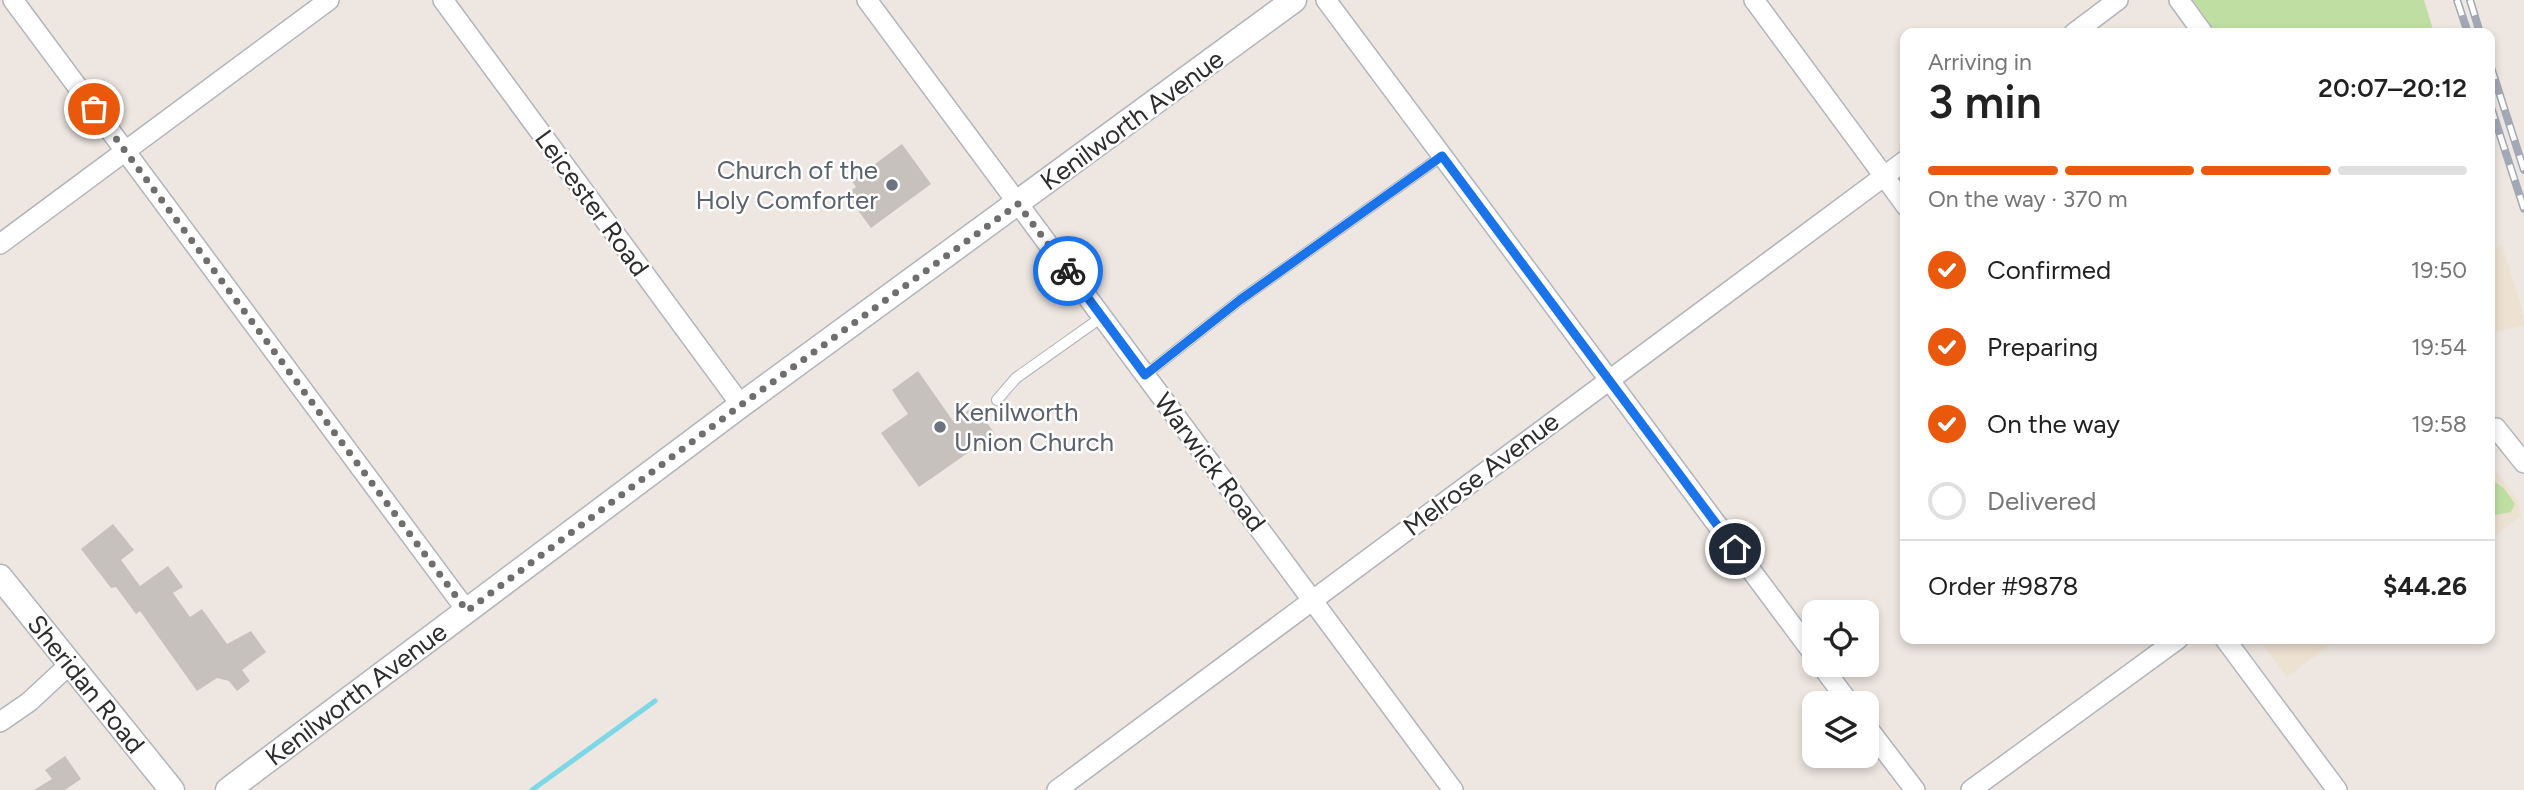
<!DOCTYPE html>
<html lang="en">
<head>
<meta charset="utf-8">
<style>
  :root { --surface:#fff; --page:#f2f2f2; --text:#222; --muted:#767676; --line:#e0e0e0; --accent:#ea580c }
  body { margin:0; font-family:Figtree,sans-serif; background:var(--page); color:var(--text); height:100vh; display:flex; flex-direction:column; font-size:26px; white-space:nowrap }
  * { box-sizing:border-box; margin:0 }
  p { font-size:23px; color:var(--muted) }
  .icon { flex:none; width:38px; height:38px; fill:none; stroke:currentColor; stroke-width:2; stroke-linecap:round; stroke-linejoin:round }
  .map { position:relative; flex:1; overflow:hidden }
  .details { position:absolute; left:1900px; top:28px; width:595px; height:616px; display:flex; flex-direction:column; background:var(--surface); border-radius:14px; box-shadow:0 4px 10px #0003 }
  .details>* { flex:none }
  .controls { position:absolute; left:1802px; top:600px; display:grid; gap:14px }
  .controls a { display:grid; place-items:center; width:77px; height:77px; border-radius:14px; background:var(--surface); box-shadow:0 4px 10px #0003; font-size:35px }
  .pin { position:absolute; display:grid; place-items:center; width:60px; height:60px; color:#fff; margin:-30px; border:4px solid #fff; border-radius:50%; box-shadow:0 2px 7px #0007 }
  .courier { position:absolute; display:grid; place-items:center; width:70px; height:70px; margin:-35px; border:5px solid #1a73e8; border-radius:50%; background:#fff; color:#222; box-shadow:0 2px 9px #0007 }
  .head em { font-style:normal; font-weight:600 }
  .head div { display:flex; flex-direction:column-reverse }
  .head { display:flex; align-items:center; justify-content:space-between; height:119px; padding:0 28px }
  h1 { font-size:46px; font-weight:600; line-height:52px }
  .bar { display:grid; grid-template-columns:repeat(4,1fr); gap:10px 7px; align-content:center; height:84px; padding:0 28px }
  .bar i { height:9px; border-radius:5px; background:var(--line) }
  .bar .on { background:var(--accent) }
  .bar p { grid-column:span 4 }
  .line { display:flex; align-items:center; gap:18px; padding:0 28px; border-top:2px solid var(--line) }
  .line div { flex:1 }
  ol { padding:0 28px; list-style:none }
  li { display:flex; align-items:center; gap:21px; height:77px }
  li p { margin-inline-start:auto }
  li .icon { padding:7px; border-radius:50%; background:var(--accent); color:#fff; stroke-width:4 }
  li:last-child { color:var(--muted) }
  li i { width:38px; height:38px; border:4px solid var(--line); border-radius:50% }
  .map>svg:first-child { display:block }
</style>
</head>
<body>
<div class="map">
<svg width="2524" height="790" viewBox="0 0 2524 790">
  <rect width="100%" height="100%" fill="#ede6e1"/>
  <path fill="#ede1d2" d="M2502 245 2524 316V326L2490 332V252Z
    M2490 463 2518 501 2521 516 2490 539Z
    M2259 639H2337L2287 677Z"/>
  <path fill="#bfdfa2" d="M2193 0H2424L2434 33H2216Z
    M2490 479 2504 488 2515 504 2511 512 2490 516Z"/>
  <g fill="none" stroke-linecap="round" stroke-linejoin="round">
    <path stroke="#7cd8e7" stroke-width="5" d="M532 790 655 701"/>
  </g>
  <path fill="#c6c1bc" d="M902 144 931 184 871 228 846 194 856 187 852 181Z
    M918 371 953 421 975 406 995 434 919 487 881 433 908 414 892 390Z
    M113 524 134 550 121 560 140 586 168 566 183 587 173 593 190 617 202 609 227 644 251 631 266 652 242 670 250 681 237 691 229 681 217 678 197 691 140 611 136 614 116 587 111 588 81 549Z
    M65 756 81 779 65 790H34L52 779 45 770Z"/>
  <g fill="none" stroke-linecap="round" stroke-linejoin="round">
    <defs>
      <path id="service" d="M1145 375 1240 300 1442 156
        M997 400 1016 378 1102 317"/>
      <path id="minor" d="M13 0 467 611
        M443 0 741 405
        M867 0 1453 790
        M1326 0 1815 656
        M1754 0 1906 206
        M2179 0 2203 33
        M2074 33 2118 0
        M0 244 329 0
        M2496 428 2524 463
        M2225 639 2337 790
        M1821 665 1850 704
        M0 722 29 702 70 664
        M1867 727 1915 790
        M1057 790 1906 160
        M1971 790 2178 639"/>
      <path id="tertiary" d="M0 577 172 790
        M228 790 741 405 1294 0"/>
    </defs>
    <use href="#service" stroke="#b1b4bc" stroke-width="12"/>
    <use href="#minor" stroke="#b1b4bc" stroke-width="22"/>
    <use href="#tertiary" stroke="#b1b4bc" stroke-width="27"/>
    <path stroke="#c4c4c4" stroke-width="3.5" stroke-dasharray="5 3.5" stroke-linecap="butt" d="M2490 322 2493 321"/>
    <use href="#service" stroke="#fff" stroke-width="10"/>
    <use href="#minor" stroke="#fff" stroke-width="19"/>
    <use href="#tertiary" stroke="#fff" stroke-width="24"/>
    <defs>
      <path id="rail" d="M2457 0 2468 33
        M2470 0 2480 33
        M2490 64 2524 170
        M2490 104 2524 209"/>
    </defs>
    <use href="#rail" stroke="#a3a8b5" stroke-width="8"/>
    <use href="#rail" stroke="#fff" stroke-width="5" stroke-dasharray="16" stroke-linecap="butt"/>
  </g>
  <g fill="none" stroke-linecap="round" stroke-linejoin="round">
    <path stroke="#706e6c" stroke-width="7" stroke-dasharray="0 12.6" d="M94 109 467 611 741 405 1018 204 1068 271"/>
    <path stroke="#1a73e8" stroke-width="9" d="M1068 271 1145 375 1240 300 1442 156 1735 549"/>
  </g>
  <g fill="#6b7280" stroke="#fff" stroke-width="2.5">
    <circle cx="892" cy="185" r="7"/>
    <circle cx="940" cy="427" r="7"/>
  </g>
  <g text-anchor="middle" stroke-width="5" stroke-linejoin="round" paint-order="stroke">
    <g font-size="26" fill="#2d2d2d" stroke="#fff">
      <text transform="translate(1132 120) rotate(-36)" y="9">Kenilworth Avenue</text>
      <text transform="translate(592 203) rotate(54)" y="9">Leicester Road</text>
      <text transform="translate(1210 462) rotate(53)" y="9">Warwick Road</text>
      <text transform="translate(1481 474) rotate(-37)" y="9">Melrose Avenue</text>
      <text transform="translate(86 684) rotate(51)" y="9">Sheridan Road</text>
      <text transform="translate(356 694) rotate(-37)" y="9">Kenilworth Avenue</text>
    </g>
    <g font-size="26" fill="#5b616d" stroke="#fff" text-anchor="end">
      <text x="878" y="179">Church of the<tspan x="878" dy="30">Holy Comforter</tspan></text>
      <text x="954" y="421" text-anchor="start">Kenilworth<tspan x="954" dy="30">Union Church</tspan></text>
    </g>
  </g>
</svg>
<div class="controls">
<a><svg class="icon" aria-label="locate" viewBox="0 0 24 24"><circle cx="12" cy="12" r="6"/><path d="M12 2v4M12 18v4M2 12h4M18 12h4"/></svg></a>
<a><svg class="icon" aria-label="layers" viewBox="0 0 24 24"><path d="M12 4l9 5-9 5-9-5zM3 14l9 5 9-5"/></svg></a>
</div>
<div class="pin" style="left:94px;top:109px;background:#ea580c"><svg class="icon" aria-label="bag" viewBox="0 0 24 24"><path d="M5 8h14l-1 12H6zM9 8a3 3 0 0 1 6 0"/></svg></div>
<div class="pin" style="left:1735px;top:549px;background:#1f2937"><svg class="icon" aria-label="home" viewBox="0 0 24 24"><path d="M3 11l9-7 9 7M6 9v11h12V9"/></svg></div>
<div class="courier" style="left:1068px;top:271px"><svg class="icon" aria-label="bike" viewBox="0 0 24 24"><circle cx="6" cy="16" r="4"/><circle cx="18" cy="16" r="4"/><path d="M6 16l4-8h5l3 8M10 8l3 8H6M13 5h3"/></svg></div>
<section class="details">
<div class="head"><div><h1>3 min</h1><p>Arriving in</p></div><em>20:07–20:12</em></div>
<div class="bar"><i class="on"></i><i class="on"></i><i class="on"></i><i></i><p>On the way · 370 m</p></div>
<ol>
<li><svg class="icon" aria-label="check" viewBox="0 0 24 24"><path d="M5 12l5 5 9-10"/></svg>Confirmed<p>19:50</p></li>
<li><svg class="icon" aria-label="check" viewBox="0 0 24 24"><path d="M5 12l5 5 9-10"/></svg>Preparing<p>19:54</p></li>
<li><svg class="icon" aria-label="check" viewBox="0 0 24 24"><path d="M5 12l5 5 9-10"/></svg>On the way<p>19:58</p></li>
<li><i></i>Delivered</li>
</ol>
<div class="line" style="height:91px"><div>Order #9878</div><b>$44.26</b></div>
</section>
</div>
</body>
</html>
